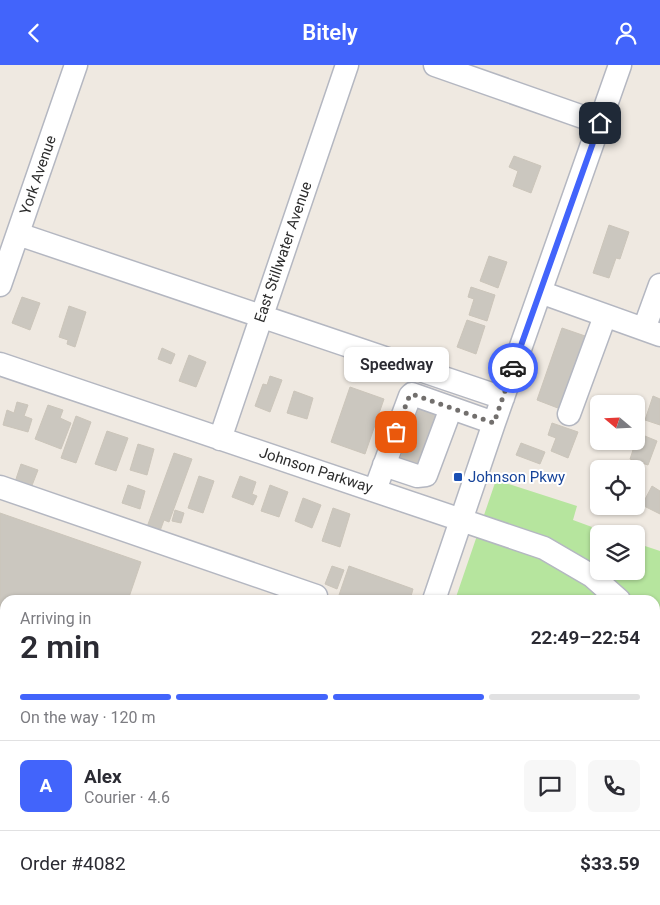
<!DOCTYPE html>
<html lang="en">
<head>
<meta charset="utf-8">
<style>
  :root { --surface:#fff; --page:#f7f7f7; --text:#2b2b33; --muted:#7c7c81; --line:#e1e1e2; --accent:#4264fb }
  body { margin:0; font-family:Roboto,sans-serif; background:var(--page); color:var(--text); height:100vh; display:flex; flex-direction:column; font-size:19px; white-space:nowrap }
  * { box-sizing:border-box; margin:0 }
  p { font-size:16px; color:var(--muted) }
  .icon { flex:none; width:28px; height:28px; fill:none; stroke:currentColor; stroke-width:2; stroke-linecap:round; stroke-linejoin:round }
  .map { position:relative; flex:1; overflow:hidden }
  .drawer { position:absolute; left:0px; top:530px; width:660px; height:310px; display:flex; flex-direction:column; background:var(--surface); border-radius:15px 15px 0 0; box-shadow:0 1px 4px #0004 }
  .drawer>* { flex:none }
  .needle { width:32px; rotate:289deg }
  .tools { position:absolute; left:590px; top:330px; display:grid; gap:10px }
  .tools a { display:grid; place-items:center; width:55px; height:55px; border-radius:8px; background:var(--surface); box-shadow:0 1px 4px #0004; font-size:25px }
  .pin { position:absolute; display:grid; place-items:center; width:42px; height:42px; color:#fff; margin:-21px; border-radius:10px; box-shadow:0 2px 8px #0006 }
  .courier { position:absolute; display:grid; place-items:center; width:50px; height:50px; margin:-25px; border:4px solid #4264fb; border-radius:50%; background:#fff; color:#222; box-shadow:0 1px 6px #0007 }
  .bubble { position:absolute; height:35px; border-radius:8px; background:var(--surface); box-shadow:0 1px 4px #0004; font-size:16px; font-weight:600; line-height:35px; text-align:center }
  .overview em { font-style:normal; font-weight:600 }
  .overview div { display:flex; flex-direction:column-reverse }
  .overview { display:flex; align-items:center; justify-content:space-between; height:85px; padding:0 20px }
  h1 { font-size:32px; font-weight:600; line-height:38px }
  .bar { display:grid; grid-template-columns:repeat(4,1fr); gap:8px 5px; align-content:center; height:60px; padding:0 20px }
  .bar i { height:6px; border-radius:4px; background:var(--line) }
  .bar .selected { background:var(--accent) }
  .bar p { grid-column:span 4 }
  .line { display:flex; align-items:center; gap:12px; padding:0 20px; border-top:1px solid var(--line) }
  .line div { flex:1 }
  .round { display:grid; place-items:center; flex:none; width:52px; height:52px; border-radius:8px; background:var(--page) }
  header { display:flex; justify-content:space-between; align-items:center; height:65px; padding:0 20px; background:var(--accent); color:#fff; font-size:22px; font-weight:600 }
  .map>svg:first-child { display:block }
</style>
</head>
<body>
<header><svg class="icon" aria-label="back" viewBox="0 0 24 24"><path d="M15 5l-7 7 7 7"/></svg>Bitely<svg class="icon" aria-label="person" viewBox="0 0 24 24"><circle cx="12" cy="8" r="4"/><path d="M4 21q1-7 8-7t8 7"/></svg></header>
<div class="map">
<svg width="660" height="840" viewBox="0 0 660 840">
  <rect width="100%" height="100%" fill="#efe9e1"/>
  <path fill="#b6e59e" d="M496 415 577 441 573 455 611 469H599V506H636V478L660 486V685L655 683V535H455Z"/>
  <path fill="#cbc7bf" stroke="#cbc5ba" d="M514 91 541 101 531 128 513 121 518 106 509 102Z
    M609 160 629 167 620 194 616 193 609 213 593 208Z
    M489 191 507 197 498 223 480 216Z
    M471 222 495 230 487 256 469 250 474 234 468 232Z
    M22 232 40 238 30 265 12 258Z
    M69 241 86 247 75 282 67 279 68 275 59 272Z
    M467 255 485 261 476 289 457 282Z
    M562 263 588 272 563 345 537 335Z
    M162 283 175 289 171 299 158 294Z
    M189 290 206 297 196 322 179 316Z
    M270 311 282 315 270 347 255 341 263 319 267 320Z
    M350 322 384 334 365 389 331 377Z
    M294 326 313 333 307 354 287 348Z
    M653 331 660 334V360L645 355Z
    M422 335 442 342 419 405 399 398Z
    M17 337 28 340 24 351 32 354 28 367 3 360 7 345 14 348Z
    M48 340 63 345 60 353 71 358 61 384 35 374Z
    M76 351 91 357 76 398 61 393Z
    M552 358 578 367 568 393 551 386 556 373 548 370Z
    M107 366 128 373 116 406 95 399Z
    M640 369 657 376 648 400 630 394 633 385 625 382 627 376 636 377Z
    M521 378 545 387 540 399 516 390Z
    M138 379 154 384 147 410 130 405Z
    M174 388 192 394 169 457 164 455 160 466 147 462Z
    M21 399 38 405 31 423 15 417Z
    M199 411 214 416 203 448 188 443Z
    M240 411 256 417 252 429 257 431 253 440 232 432Z
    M128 420 145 426 140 444 122 438Z
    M270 420 288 427 279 452 261 446Z
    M652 421 660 426V449L642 440Z
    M303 433 321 440 312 463 295 456Z
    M333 443 350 449 340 482 322 476Z
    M175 445 184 448 181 458 172 456Z
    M0 448 141 497 128 535H5V613L0 611Z
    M332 501 344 505 337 524 325 519Z
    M349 501 413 524 410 535H345L338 533Z
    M79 835H102L101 840H77Z
    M260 835H284L294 838 258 840Z
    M371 835H404L403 840H387Z
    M563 835H603L602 840H575Z"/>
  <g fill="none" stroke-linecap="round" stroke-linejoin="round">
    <defs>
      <path id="minor" d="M435 0 600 58
        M18 169 503 333
        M0 220 76 0
        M540 227 660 270
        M644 264 660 220
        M0 299 544 483 592 511 619 535
        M569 349 605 251
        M220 374 347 0
        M384 400 417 411 426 410 451 343
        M0 422 316 531 314 535
        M375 425 410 331 412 329 494 358
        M434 535 494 358 620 0
        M655 568 660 572
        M655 651 660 655
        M0 699 5 700
        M655 775 660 760
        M496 835 510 840
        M332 840 334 835
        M439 840 441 835
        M633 840 635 835"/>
    </defs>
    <use href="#minor" stroke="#b4b7c1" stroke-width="25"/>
    <use href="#minor" stroke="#fff" stroke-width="22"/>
  </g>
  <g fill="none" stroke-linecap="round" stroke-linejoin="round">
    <path stroke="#726f6d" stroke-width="5" stroke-dasharray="0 9" d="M396 367 408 334 412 329 494 358 513 303"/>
    <path stroke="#4264fb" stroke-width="6" d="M513 303 600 58"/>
  </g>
  <rect fill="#1a4fb4" stroke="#fff" stroke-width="2" x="453" y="407" width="10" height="10" rx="2.5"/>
  <g text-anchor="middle" stroke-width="4" stroke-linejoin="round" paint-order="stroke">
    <g font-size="15" fill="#2e2e2e" stroke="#fff">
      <text transform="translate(38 110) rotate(-71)" y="5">York Avenue</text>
      <text transform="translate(283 187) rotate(-71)" y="5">East Stillwater Avenue</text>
      <text transform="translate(316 405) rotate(18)" y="5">Johnson Parkway</text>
    </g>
    <g font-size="15" fill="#164399" stroke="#fff" text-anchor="start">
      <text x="468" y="417">Johnson Pkwy</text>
    </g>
  </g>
</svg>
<div class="tools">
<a><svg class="needle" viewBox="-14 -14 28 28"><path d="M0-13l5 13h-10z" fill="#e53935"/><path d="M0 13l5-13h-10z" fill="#7c7c81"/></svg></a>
<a><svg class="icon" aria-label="locate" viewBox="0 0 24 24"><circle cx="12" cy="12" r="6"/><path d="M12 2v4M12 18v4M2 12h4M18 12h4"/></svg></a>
<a><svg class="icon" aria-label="layers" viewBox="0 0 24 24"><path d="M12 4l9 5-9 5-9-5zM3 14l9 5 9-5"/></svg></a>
</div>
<div class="pin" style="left:396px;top:367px;background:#ea580c"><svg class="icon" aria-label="bag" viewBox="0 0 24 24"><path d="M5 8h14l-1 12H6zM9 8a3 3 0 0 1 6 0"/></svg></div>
<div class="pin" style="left:600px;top:58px;background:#1f2937"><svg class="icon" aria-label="home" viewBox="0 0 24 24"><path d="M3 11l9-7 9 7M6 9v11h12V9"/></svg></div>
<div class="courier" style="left:513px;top:303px"><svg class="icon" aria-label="car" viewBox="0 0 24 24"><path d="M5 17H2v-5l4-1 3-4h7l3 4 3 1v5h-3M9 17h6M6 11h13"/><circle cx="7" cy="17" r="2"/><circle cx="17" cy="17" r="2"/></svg></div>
<div class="bubble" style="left:344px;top:282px;width:105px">Speedway</div>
<section class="drawer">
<div class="overview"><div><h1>2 min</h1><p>Arriving in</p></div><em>22:49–22:54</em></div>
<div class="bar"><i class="selected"></i><i class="selected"></i><i class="selected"></i><i></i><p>On the way · 120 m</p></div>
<div class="line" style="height:90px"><b class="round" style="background:var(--accent);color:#fff">A</b><div><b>Alex</b><p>Courier · 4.6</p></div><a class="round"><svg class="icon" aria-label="chat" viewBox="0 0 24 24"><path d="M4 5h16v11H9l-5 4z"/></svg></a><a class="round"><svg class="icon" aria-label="phone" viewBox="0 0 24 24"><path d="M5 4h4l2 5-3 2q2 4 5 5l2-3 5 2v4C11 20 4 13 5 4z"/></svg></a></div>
<div class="line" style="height:65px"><div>Order #4082</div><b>$33.59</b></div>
</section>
</div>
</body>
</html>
